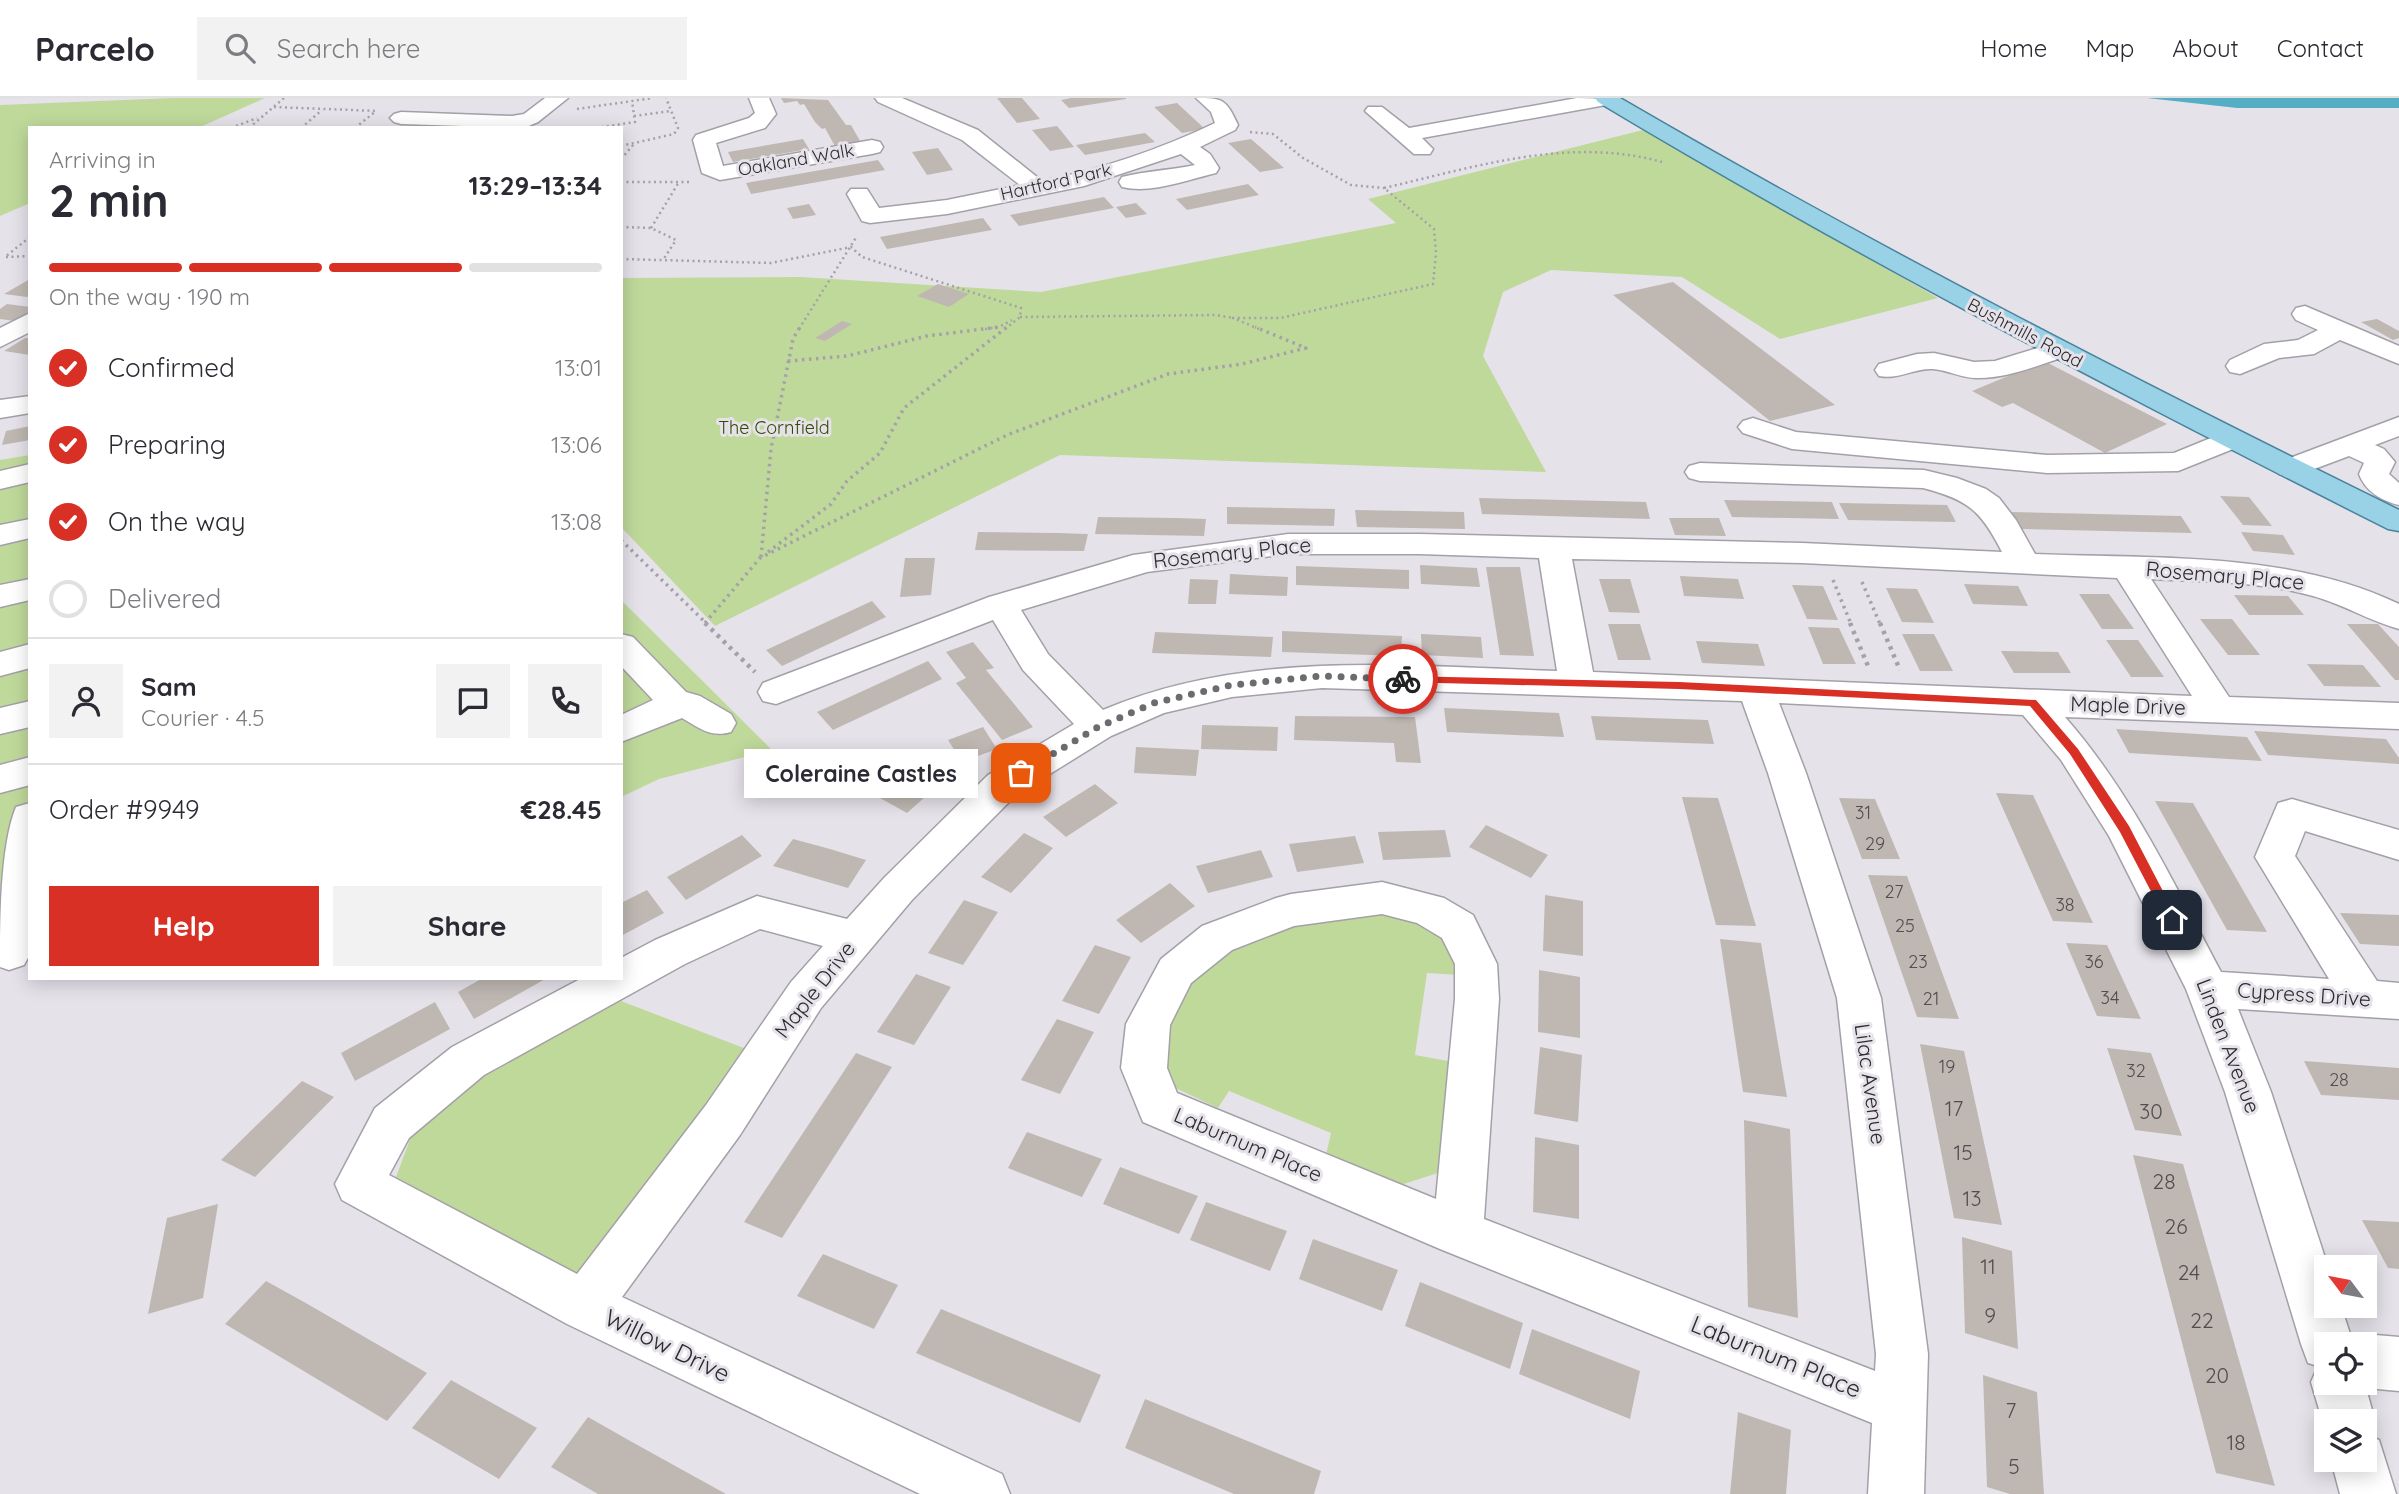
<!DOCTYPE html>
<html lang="en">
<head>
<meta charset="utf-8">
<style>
  :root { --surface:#fff; --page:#f2f2f3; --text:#2b2b33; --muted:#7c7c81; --line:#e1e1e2; --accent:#d93025 }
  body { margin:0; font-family:Quicksand,sans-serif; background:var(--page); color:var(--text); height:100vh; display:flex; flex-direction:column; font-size:26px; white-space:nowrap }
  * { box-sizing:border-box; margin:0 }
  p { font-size:23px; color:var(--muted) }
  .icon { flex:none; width:38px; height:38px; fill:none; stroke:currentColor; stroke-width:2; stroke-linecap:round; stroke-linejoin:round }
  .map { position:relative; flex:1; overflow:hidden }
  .sheet { position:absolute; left:28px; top:28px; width:595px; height:854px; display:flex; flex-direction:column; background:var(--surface); border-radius:0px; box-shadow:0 4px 18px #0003 }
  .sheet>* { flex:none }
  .needle { width:46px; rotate:302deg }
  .buttons { position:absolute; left:2314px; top:1157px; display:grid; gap:14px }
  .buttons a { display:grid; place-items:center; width:63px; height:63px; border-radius:0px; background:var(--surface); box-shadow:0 4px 18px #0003; font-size:35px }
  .pin { position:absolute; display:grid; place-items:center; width:60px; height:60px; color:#fff; margin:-30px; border-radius:14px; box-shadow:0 4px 10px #0006 }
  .courier { position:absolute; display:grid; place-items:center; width:70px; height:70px; margin:-35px; border:5px solid #d93025; border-radius:50%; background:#fff; color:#222; box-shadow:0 2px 9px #0007 }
  .bubble { position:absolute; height:49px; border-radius:0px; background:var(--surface); box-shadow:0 4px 18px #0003; font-size:23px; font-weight:700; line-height:49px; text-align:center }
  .headline em { font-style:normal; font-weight:700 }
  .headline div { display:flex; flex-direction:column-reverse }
  .headline { display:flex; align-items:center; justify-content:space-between; height:119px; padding:0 21px }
  h1 { font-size:46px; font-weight:700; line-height:52px }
  .bar { display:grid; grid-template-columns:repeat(4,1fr); gap:10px 7px; align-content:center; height:84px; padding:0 21px }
  .bar i { height:9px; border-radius:5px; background:var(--line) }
  .bar .selected { background:var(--accent) }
  .bar p { grid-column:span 4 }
  .line { display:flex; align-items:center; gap:18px; padding:0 21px; border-top:2px solid var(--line) }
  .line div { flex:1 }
  .round { display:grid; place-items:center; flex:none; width:74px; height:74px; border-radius:0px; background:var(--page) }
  ol { padding:0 21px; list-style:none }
  li { display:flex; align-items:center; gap:21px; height:77px }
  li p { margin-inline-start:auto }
  li .icon { padding:7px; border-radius:50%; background:var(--accent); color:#fff; stroke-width:4 }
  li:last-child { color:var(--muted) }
  li i { width:38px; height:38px; border:4px solid var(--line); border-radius:50% }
  .primary-button { display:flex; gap:14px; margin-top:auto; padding:14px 21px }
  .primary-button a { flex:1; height:80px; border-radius:0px; background:var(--accent); color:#fff; font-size:28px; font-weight:700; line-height:80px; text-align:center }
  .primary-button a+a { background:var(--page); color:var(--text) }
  header { display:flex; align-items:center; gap:42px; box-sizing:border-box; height:98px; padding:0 35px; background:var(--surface); border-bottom:2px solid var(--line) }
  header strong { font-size:33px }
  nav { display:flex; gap:38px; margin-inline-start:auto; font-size:24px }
  .search { width:490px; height:63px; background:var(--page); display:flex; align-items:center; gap:18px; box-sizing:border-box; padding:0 24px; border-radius:0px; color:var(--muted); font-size:26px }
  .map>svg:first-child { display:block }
</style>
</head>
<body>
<header>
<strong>Parcelo</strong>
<div class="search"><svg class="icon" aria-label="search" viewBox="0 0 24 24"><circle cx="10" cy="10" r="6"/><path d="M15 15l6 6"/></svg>Search here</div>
<nav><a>Home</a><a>Map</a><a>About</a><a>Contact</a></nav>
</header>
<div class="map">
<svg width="2399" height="1396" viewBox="0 0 2399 1396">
  <rect width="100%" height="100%" fill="#e6e2ea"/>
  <path fill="#bfd99b" d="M173 0H265L198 30H30V105L0 118V7Z
    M1643 32 1938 200 1780 241 1682 179 1551 172 1503 194 1483 258 1546 374 1060 357 715 528 621 429V180L800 179 1041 194 1396 125 1368 101Z
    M30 357V843L0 851V362Z
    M621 502 772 652 659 681 621 699Z
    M1387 812C1436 827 1442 826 1458 877L1427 875 1415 957 1459 965 1448 1034 1438 1075 1391 1090 1326 1057 1331 1035 1229 993 1218 1010 1167 986 1164 931 1191 885 1224 852 1313 822Z
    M621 903 762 957 591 1189 396 1079 418 1020 508 957Z"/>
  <path fill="#56aec5" d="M2147 0H2399V10H2237Z"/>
  <path fill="#bfb8b2" d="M781 0 828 2 846 27H851L863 48 837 52 825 30 822 31 815 24 804 6 800 7 797 3 784 5Z
    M997 0H1022L1040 21 1017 25Z
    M1071 0H1126V1L1069 10 1061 2Z
    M1177 5 1205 31 1182 35 1154 9Z
    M1057 28 1062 34 1074 49 1050 53 1032 32Z
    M1145 35 1155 44 1085 57 1076 47Z
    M803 41 809 51 733 64 728 54Z
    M1251 41 1259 48 1284 70 1260 74 1228 45Z
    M938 50 953 72 927 77 912 54Z
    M878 62 885 72 751 96 746 85Z
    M1248 86 1259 97 1187 112 1176 101Z
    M1104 99 1114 110 1019 128 1010 117Z
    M1136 105 1147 116 1126 120 1116 109Z
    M809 106 816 117 793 121 787 110Z
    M983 120 992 132 887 151 880 139Z
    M30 181V198L27 199 4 196Z
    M1673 184 1835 307 1770 323 1613 197Z
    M938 186 969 196 949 209 917 198Z
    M7 206 30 209V214L15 223 0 221V211Z
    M2377 221 2399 233V240L2393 242 2361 224Z
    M842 223 852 226 825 243 815 240Z
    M25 240H30V257L4 253Z
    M2044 263 2167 326 2105 355 2013 305 2002 309 1972 293Z
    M30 328V342L2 347 6 333Z
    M2220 398 2249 399 2272 428 2243 427Z
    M1479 400 1646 404 1650 421 1482 416Z
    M1724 402 1832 404 1839 421 1732 419Z
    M1839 405 1947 407 1956 424 1848 422Z
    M1227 409 1335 411 1334 428 1227 426Z
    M1355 412 1464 414 1465 431 1357 429Z
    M2010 414 2181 418 2192 435 2021 431Z
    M1098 419 1176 420 1206 421 1204 438 1095 436Z
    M1669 420H1719L1726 438 1675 437Z
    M978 434 1058 435 1088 436 1084 453 975 452Z
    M2241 434 2283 437 2295 457 2253 453Z
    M905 460H935L931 497 900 499Z
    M1420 467 1477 470 1480 489 1421 486Z
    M1296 468 1409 472V491L1296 487Z
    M1486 469H1520L1534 558 1500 557Z
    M1230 476 1288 479 1287 498 1229 496Z
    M1680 478 1738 481 1744 501 1684 498Z
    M1190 481 1218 482 1216 506H1188Z
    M1599 481H1630L1640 515 1609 514Z
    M1964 486 2018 488 2028 508 1973 506Z
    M1792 487 1823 488 1838 522 1807 521Z
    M1886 490 1917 491 1934 525 1902 524Z
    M2079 496H2109L2134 531H2102Z
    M2234 497 2288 498 2304 517H2249Z
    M872 503 886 519 782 568 766 552Z
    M2200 521H2232L2260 557H2228Z
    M1608 526H1640L1651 562H1618Z
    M2347 526H2378L2399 549V582H2395Z
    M1808 529 1839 530 1856 566H1823Z
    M1282 533 1402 538 1401 558 1282 554Z
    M1155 534 1273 539 1271 559 1152 555Z
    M1421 536 1481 539 1483 560 1422 557Z
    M1902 536H1934L1953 573H1920Z
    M2106 542H2138L2164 579H2131Z
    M1696 543 1758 546 1765 568 1702 565Z
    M973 544 994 570 986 572 1033 629 1002 642 956 585 966 580 946 554Z
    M2001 553 2058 554 2071 575H2014Z
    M928 563 942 581 833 632 817 614Z
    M2307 566 2363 567 2381 589 2324 588Z
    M1444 610 1559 615 1564 639 1447 634Z
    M1295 618 1415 619 1421 665 1396 664 1394 645 1294 642Z
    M1591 618 1708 622 1714 646 1596 642Z
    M1202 627 1278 629 1277 653 1201 651Z
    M983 629 997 651 962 664 948 642Z
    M2116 631 2247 639 2262 663 2129 655Z
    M2254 633 2386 641 2399 660V666L2268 657Z
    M1136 649 1199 652 1196 678 1134 675Z
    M934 653 961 667 907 715 880 700Z
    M1095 686 1118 705 1066 739 1043 719Z
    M1996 695 2033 697 2093 825 2053 823Z
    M1682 699 1718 700 1756 828 1716 827Z
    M1839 700 1875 701 1900 761H1862Z
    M2155 703 2193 705 2267 834 2227 832Z
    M1486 727 1548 757 1531 780 1469 749Z
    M1445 732 1451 759 1383 762 1378 734Z
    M1024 735 1053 750 1011 795 981 779Z
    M742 737 762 758 686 802 667 779Z
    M1355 738 1364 765 1297 774 1289 746Z
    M793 741 830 751 866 762 848 790 773 768Z
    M1261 752 1273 779 1208 795 1196 768Z
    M1868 777 1907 778 1959 921 1917 919Z
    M1170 785 1195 808 1141 845 1116 822Z
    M647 792 664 815 621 838V805Z
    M1545 797 1583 803V858L1543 853Z
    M964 802 998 814 963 867 928 855Z
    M2340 815 2399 817V848L2360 846Z
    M1720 841 1761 845 1787 999 1743 994Z
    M2066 845 2107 847 2141 921 2097 918Z
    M1095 847 1131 859 1099 916 1062 903Z
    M1539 872 1580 879V940L1538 934Z
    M916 876 951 889 914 947 877 934Z
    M483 880H547L474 921 458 894Z
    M435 904 450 931 355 983 341 955Z
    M1057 921 1094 934 1060 996 1021 982Z
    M1920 946 1964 953 2002 1127 1954 1120Z
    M1540 949 1582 957 1578 1024 1534 1016Z
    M2107 950 2151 955 2182 1038 2135 1032Z
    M856 955 892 969 782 1140 744 1124Z
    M2304 963 2399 970V1002L2321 997Z
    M302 983 334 999 255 1079 221 1062Z
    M1744 1022 1790 1031 1798 1220 1748 1209Z
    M1027 1034 1102 1061 1082 1099 1008 1070Z
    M1535 1039 1579 1047V1121L1533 1114Z
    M2133 1057 2183 1066 2275 1388 2216 1375Z
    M1120 1069 1198 1098 1179 1136 1103 1106Z
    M1206 1104 1287 1133 1270 1173 1190 1142Z
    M218 1106 203 1200 148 1216 167 1120Z
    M2362 1122 2399 1124V1171L2388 1170Z
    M1962 1139 2012 1153 2018 1251 1965 1235Z
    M1313 1141 1398 1172 1382 1213 1299 1181Z
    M823 1156 898 1187 874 1231 797 1198Z
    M266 1183 304 1204 427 1275 387 1323 225 1226Z
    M1420 1184 1523 1225 1510 1271 1405 1228Z
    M941 1211 1101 1277 1080 1325 916 1255Z
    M1532 1231 1640 1273 1630 1321 1519 1276Z
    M1983 1277 2037 1294 2044 1396H2010L1987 1389Z
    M451 1282 537 1330 499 1381 412 1330Z
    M1145 1301 1321 1373 1314 1396H1234L1125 1350Z
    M1738 1314 1791 1332 1786 1396H1730Z
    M588 1319 632 1344 726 1396H598L551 1369Z"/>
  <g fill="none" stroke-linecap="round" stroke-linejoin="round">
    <defs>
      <path id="minor" d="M545 0H568L538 24 524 30 401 26 394 24 390 20 394 16 401 14 512 18 524 16Z
        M749 0H769L776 16 765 30 716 45 723 68 872 42 880 44 883 49 880 54 872 56 720 82 702 75 693 42 696 37 749 20 755 15Z
        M875 0H902L978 32 1042 83C1102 71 1161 51 1215 25L1211 14 1196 0C1223 0 1226 1 1238 27L1235 32 1200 49 1210 56 1219 70 1216 75C1187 82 1151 96 1122 89L1119 84 1122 79C1146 73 1171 72 1195 67L1181 56 1084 88 947 116 870 125 862 123 847 96 851 91H867L879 110 947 102 1020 87 962 42 878 4Z
        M1577 0 1616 1 1613 5 1606 7 1422 40 1433 51 1430 56H1414L1365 13 1368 9H1382L1409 30Z
        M2305 208 2399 248V266L2340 242 2314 256 2279 260 2240 276 2230 274 2226 268 2230 262 2264 246 2298 242 2318 232 2296 222 2292 216 2296 210Z
        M30 215V234L0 249V230Z
        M2057 244 2067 246 2071 252 2067 258C2038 267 2007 281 1976 280 1962 280 1947 272 1933 271 1914 270 1898 282 1879 278L1875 272 1879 266 1917 256 1934 255 1974 264 1995 263Z
        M30 298V315L0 320V302Z
        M2399 319V338L2375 347 2384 351 2395 364 2389 376 2399 385V407C2382 403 2365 393 2359 376L2364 365 2349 358 2301 376 2290 379 2279 376 2275 370 2279 364Z
        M1753 320 1796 334 2047 357 2174 355 2223 335 2233 332 2243 335 2248 341 2243 347 2178 373 2047 375 1792 351 1743 335 1738 329 1743 323Z
        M1700 365 1924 372 1957 380 1986 391 1999 400 2016 422 2035 456C2155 461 2289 453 2399 506V531C2369 523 2343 506 2313 498 2261 483 2205 484 2151 481L2229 599 2399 605V631L2065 619C2131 694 2174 786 2221 874L2329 881 2255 759 2278 705 2292 701 2399 732V762L2305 733 2295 758 2377 883 2399 885V921L2238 911 2271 994 2328 1169H2326V1208H2341L2352 1242 2364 1236 2399 1239V1293L2366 1290 2375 1323 2369 1338 2379 1342 2396 1396H2340L2331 1362H2364V1323H2326V1335L2311 1284 2318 1268 2308 1265 2301 1246 2225 994 2186 891 2109 738 2061 662 2023 617 1779 605 1806 675 1881 900 1928 1256 1924 1396H1868L1872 1325 1440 1151 1143 1024 1121 970 1126 926 1161 861 1202 828 1276 800 1291 796 1382 784 1444 800 1473 817 1497 866 1499 901 1484 1121 1875 1273 1876 1256 1837 900 1768 675 1742 603 1322 590 1232 599 1164 615 1111 638 1016 697 912 802 821 910 740 1037 622 1199 1002 1376 1010 1396H920L567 1226 342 1102 335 1086 375 1010 452 949 582 880H621V860L655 842 757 798 847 821 884 780 988 677 1074 626 1023 572 993 522 776 606 763 603 758 594 763 585 989 499 1133 457 1288 436H1419L1802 445 2002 454C1981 413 1969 402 1923 390L1700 383 1689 380 1685 374 1689 368ZM1288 456H1419L1539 460 1557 573C1404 568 1248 551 1103 612L1048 556 1021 512 1147 474ZM1572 461 1802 465 2117 480 2192 598 1593 574ZM1382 816 1417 825 1442 840 1455 866V901L1436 1101 1177 995 1167 970 1170 927 1191 885 1232 852 1294 828ZM760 831 823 848 791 884 706 1007 577 1176 389 1077 409 1040 484 977 685 866ZM2326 1246H2364V1284H2326Z
        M30 366V384L0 391V373Z
        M30 421V440L0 447V427Z
        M30 481V502L0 509V487Z
        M621 536 633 539 686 594 700 598 731 616 736 625 731 634C711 640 699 630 682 620L621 644V617L653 602 621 568Z
        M30 546V570L0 578V554Z
        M30 603V629L0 636V610Z
        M30 659V687L0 695V667Z
        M30 705V856L24 867 9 872 0 869C0 824 0 748 16 709Z"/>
      <path id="major" d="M1595 0H1620C1874 148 2135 282 2399 412V433L2388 431C2120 296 1855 158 1598 4Z"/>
    </defs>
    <use href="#minor" stroke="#a4a0a8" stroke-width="3"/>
    <use href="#major" stroke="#47839b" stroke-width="3"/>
    <path stroke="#a5a1a8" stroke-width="2.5" stroke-dasharray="2 3.5" stroke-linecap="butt" d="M274 9 378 13
      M577 11 653 0
      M634 18 671 13
      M231 30 257 20
      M249 30 284 0
      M301 30 322 12
      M355 30 376 13
      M596 30 635 24 632 3
      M1250 34 1273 36 1303 60 1351 87 1384 90
      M621 48 674 36 678 30 666 0
      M621 61 634 46
      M621 84H691
      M621 129 651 130 676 142 663 162
      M651 130 679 84
      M30 139 5 159 30 158
      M621 161 771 165 851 149 862 159 1021 210 1020 219
      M1020 219 1216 217 1233 220
      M799 231 857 138
      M985 231 999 229 1012 222
      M1005 231 1020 219
      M1259 231 1233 220H1280L1433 186 1436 155 1434 131 1384 90C1475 69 1569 38 1662 64"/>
    <path stroke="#a5a1a8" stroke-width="3.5" stroke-dasharray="2.5 4.5" stroke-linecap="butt" d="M788 263 847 258 927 238 999 229
      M621 442 707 526
      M768 454 831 406 847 383 880 355 904 310 1007 229
      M761 459 771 351 793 241 800 229
      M1833 482 1851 526
      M1862 484 1880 526
      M705 525 760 460 1007 337 1168 276 1242 266 1306 250 1255 229"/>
    <path stroke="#a5a1a8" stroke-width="4.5" stroke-dasharray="3.5 5" stroke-linecap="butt" d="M705 525 755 574
      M1850 525 1868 568
      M1880 525 1900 572"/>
    <use href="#minor" fill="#fff" fill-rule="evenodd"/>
    <use href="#major" fill="#99d1e6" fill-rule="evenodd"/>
  </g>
  <path fill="#d93025" d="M1403 578 1679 584 2036 602 2078 651 2129 728 2178 822 2172 827 2168 826 2120 734 2070 656 2030 608 1679 591 1400 584 1398 581Z"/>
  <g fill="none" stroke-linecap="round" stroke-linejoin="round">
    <path stroke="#6e6b70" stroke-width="7" stroke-dasharray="0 12.6" d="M1021 675 1098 629 1154 605 1232 587 1322 578 1403 581"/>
  </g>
  <g text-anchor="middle" stroke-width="6" stroke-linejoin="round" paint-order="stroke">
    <g font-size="18" fill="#2d2b2e" stroke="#e6e2ea">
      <text transform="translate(796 62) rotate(-10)" y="6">Oakland Walk</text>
      <text transform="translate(1056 84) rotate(-13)" y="6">Hartford Park</text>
      <text transform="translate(2025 235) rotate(28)" y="6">Bushmills Road</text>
    </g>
    <g font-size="18" fill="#334900" stroke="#e6e2ea">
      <text x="774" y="336">The Cornfield</text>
    </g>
    <g font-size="18" fill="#524e4f">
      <text x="1863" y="721">31</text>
      <text x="1875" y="752">29</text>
      <text x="1894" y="800">27</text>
      <text x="2065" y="813">38</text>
      <text x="1905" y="834">25</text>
      <text x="1918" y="870">23</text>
      <text x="2094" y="870">36</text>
      <text x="2110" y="906">34</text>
      <text x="1931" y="907">21</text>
      <text x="1947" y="975">19</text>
      <text x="2136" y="979">32</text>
      <text x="2339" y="988">28</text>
    </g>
    <g font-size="21" fill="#2d2b2e" stroke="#e6e2ea">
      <text transform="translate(1232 455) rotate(-6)" y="7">Rosemary Place</text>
      <text transform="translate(2225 478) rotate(5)" y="7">Rosemary Place</text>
      <text transform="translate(2128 608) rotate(2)" y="7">Maple Drive</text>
      <text transform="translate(815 892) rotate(-52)" y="7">Maple Drive</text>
      <text transform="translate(2304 897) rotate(4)" y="7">Cypress Drive</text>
      <text transform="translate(2228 948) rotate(69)" y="7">Linden Avenue</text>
      <text transform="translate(1870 986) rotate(82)" y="7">Lilac Avenue</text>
      <text transform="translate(1248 1047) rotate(23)" y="7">Laburnum Place</text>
    </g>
    <g font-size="21" fill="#524e4f">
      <text x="1954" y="1018">17</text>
      <text x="2151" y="1021">30</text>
      <text x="1963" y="1062">15</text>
      <text x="2164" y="1091">28</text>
      <text x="1972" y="1108">13</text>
      <text x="2176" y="1136">26</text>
      <text x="1988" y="1176">11</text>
      <text x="2189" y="1182">24</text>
      <text x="1990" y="1225">9</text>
      <text x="2202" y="1230">22</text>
      <text x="2217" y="1285">20</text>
      <text x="2011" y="1320">7</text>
      <text x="2236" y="1352">18</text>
      <text x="2014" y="1376">5</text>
    </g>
    <g font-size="24" fill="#2d2b2e" stroke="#e6e2ea">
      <text transform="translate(667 1248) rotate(26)" y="8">Willow Drive</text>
      <text transform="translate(1776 1259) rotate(22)" y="8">Laburnum Place</text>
    </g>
  </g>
</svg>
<div class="buttons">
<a><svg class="needle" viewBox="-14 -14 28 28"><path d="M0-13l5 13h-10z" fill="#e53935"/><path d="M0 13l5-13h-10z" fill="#7c7c81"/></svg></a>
<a><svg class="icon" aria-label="locate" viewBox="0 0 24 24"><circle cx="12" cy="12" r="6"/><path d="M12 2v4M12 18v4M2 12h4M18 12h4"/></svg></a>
<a><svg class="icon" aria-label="layers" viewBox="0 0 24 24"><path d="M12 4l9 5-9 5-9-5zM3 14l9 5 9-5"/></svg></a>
</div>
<div class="pin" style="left:1021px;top:675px;background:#ea580c"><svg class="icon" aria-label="bag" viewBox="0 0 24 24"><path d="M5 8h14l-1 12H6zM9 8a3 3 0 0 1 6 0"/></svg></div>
<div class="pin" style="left:2172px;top:822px;background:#1f2937"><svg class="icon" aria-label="home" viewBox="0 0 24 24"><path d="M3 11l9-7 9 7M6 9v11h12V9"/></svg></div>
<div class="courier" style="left:1403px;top:581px"><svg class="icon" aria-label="bike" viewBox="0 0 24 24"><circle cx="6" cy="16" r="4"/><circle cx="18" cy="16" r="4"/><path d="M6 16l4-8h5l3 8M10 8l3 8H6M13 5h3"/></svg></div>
<div class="bubble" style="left:744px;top:651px;width:234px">Coleraine Castles</div>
<section class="sheet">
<div class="headline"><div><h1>2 min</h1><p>Arriving in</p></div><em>13:29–13:34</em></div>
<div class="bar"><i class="selected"></i><i class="selected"></i><i class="selected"></i><i></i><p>On the way · 190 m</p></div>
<ol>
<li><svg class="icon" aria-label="check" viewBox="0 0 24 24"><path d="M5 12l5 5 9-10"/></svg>Confirmed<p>13:01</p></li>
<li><svg class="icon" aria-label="check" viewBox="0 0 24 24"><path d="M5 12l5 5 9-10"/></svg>Preparing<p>13:06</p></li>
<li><svg class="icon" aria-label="check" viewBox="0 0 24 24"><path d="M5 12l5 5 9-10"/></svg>On the way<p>13:08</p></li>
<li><i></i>Delivered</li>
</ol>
<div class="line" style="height:126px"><a class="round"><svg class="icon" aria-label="person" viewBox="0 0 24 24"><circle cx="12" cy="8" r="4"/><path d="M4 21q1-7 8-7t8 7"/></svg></a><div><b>Sam</b><p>Courier · 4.5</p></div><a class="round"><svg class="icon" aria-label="chat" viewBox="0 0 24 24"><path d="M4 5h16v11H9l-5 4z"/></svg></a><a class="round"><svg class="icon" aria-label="phone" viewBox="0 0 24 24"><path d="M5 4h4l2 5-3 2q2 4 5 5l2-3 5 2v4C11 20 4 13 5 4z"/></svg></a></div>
<div class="line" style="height:91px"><div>Order #9949</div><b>€28.45</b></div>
<div class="primary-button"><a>Help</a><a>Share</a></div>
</section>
</div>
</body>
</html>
